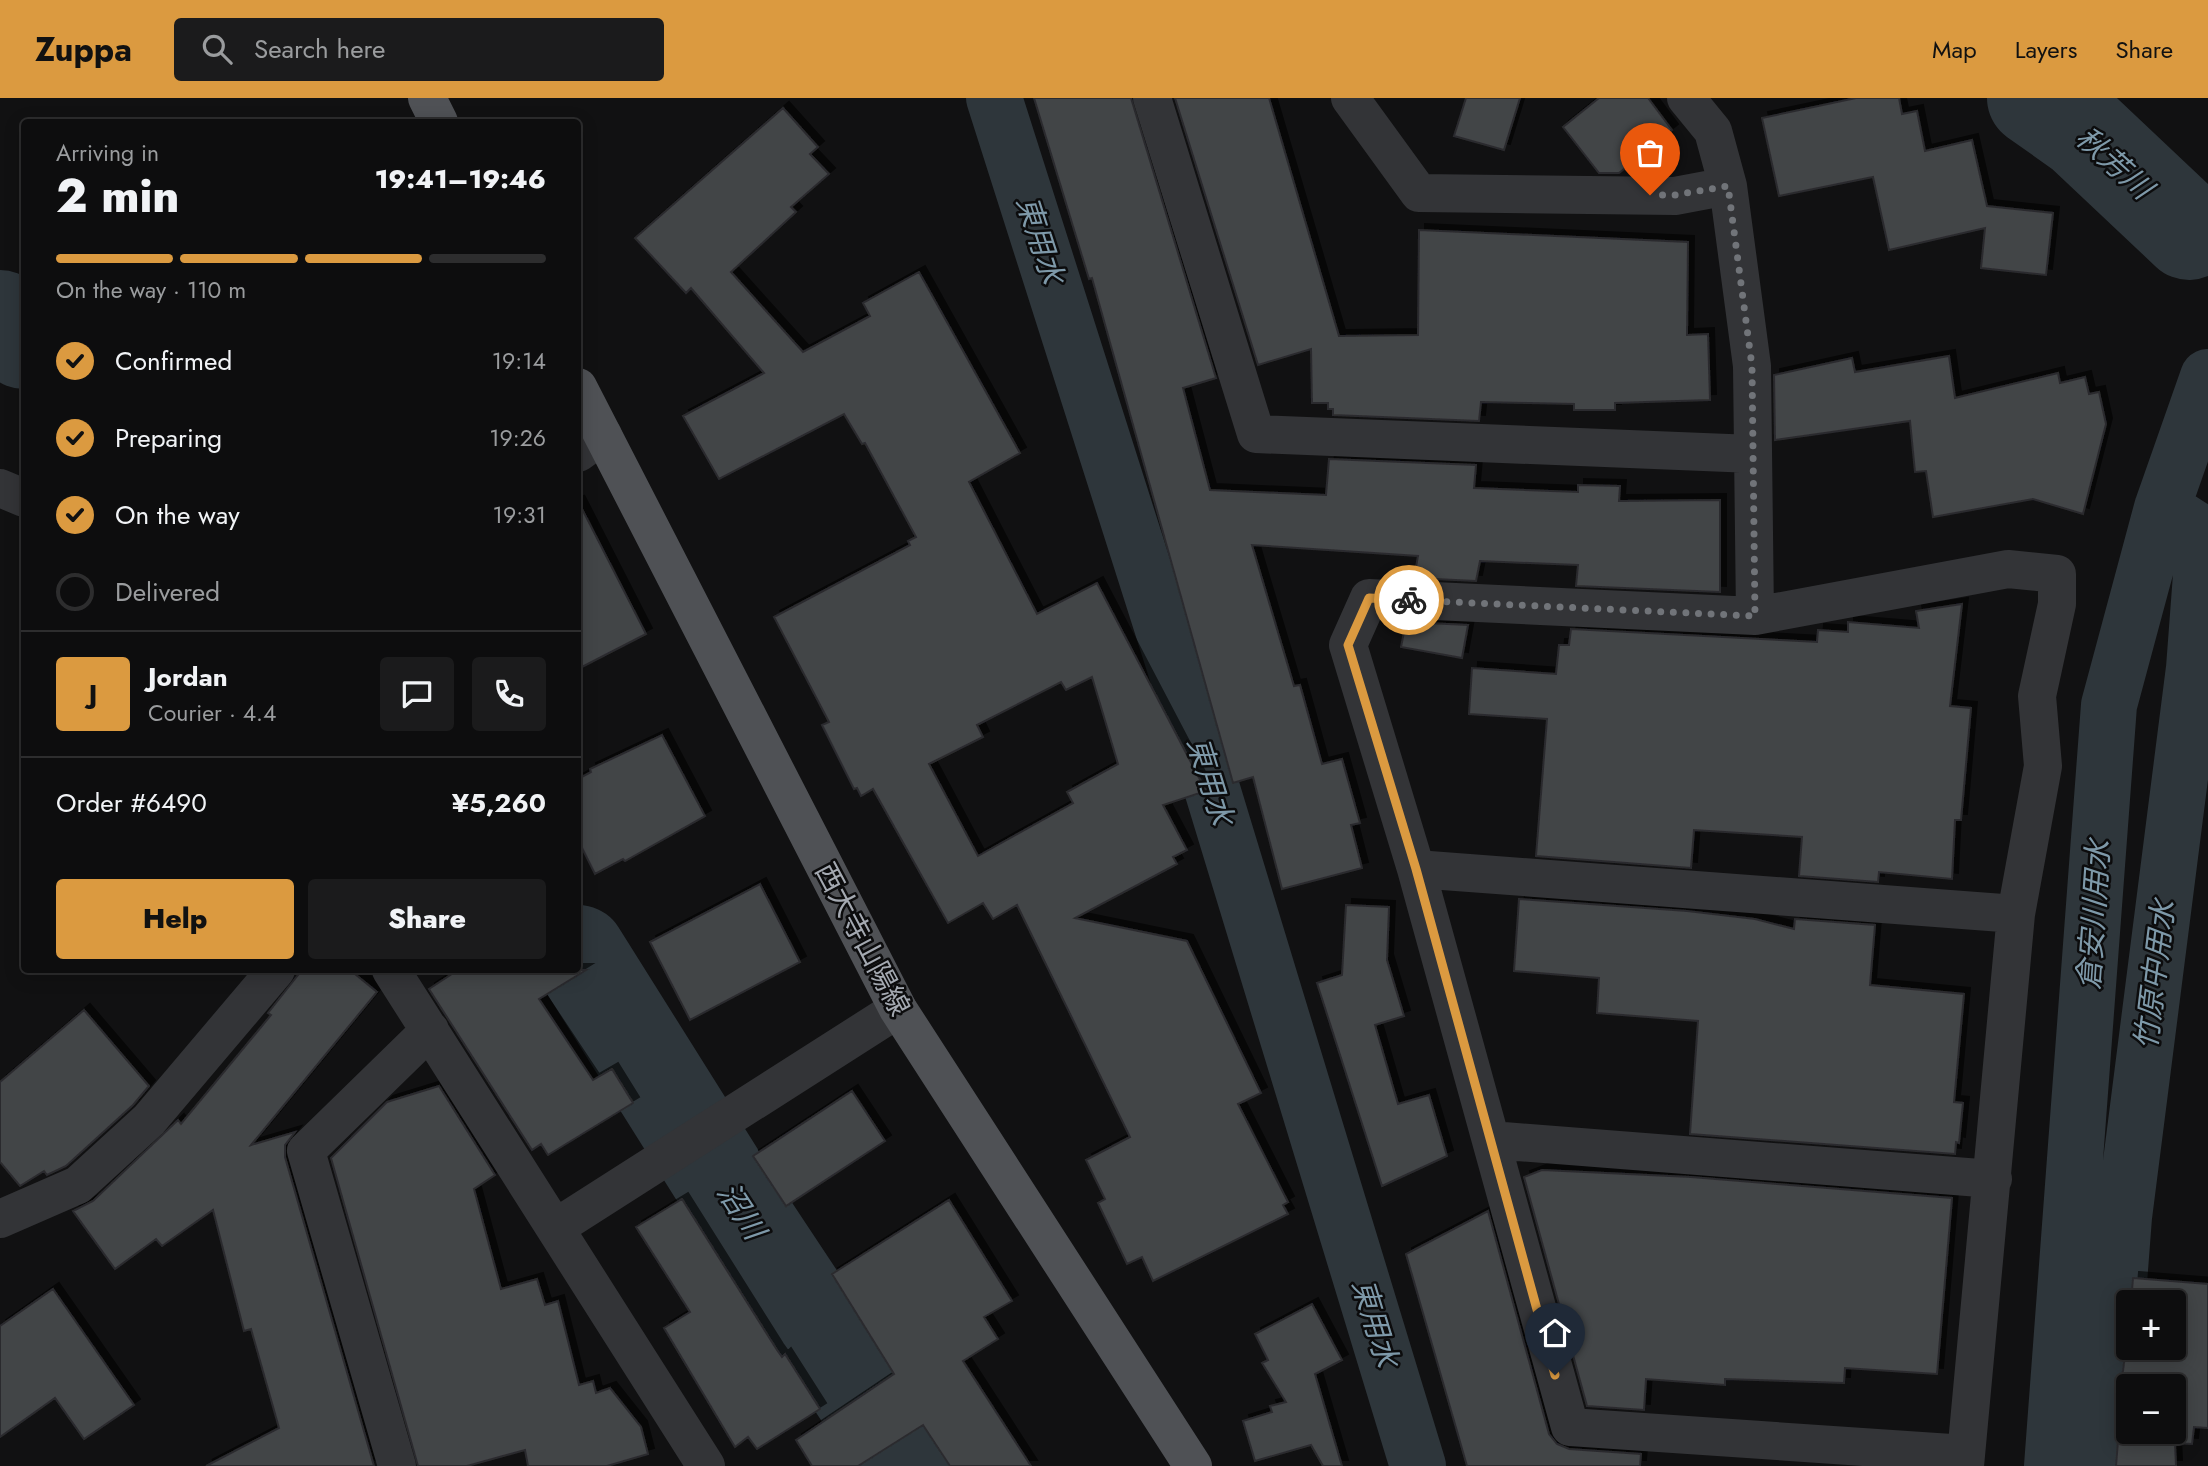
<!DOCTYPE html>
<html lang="en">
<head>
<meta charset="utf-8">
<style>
  :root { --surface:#0d0d0e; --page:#1b1b1c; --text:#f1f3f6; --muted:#9a9c9e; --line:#2d2d2e; --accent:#db9a40 }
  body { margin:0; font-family:Jost,"Noto Sans JP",sans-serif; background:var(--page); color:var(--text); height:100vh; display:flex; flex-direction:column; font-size:26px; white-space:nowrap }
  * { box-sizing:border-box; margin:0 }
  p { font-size:23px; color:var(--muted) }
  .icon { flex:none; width:38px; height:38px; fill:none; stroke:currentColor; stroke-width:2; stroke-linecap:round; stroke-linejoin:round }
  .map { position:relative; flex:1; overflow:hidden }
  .panel { position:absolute; left:21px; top:21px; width:560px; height:854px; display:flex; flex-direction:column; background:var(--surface); border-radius:7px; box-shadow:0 4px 18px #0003,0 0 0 2px var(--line) }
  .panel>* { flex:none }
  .tools { position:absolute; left:2116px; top:1192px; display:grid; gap:14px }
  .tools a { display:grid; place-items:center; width:70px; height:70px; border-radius:7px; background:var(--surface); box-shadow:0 4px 18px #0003,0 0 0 2px var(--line); font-size:35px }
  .pin { position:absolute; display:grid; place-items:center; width:60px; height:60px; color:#fff; margin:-72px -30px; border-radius:50% 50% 50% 0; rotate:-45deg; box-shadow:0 0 7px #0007 }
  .pin .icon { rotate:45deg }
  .courier { position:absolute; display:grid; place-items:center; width:70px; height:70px; margin:-35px; border:5px solid #db9a40; border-radius:50%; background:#fff; color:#222; box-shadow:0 2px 9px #0007 }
  .head em { font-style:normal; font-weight:800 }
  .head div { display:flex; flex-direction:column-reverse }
  .head { display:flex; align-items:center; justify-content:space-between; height:119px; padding:0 35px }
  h1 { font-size:46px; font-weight:800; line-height:52px }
  .bar { display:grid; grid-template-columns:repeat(4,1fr); gap:10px 7px; align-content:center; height:84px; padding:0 35px }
  .bar i { height:9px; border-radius:5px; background:var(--line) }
  .bar .current { background:var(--accent) }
  .bar p { grid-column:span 4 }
  .line { display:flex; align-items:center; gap:18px; padding:0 35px; border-top:2px solid var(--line) }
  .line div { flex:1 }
  .round { display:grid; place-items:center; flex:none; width:74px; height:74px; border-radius:7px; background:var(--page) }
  ol { padding:0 35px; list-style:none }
  li { display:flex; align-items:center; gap:21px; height:77px }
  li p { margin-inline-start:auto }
  li .icon { padding:7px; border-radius:50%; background:var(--accent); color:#111; stroke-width:4 }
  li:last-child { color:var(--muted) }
  li i { width:38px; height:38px; border:4px solid var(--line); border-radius:50% }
  .cta { display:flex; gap:14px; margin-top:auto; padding:14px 35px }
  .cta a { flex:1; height:80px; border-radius:7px; background:var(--accent); color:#111; font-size:28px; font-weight:800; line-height:80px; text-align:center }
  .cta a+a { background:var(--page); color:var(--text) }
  header { display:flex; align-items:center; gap:42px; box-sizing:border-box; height:98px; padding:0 35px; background:var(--accent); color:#111 }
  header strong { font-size:33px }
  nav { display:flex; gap:38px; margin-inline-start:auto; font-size:24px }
  .search { width:490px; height:63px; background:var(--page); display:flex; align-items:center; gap:18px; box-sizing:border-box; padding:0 24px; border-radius:7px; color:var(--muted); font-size:26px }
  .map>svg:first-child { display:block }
</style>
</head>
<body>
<header>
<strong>Zuppa</strong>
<div class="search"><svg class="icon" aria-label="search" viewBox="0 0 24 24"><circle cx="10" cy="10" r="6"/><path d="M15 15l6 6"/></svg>Search here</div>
<nav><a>Map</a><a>Layers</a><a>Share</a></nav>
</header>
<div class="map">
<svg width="2208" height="1368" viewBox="0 0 2208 1368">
  <defs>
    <filter id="shadow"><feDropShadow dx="6" dy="-6" stdDeviation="0" flood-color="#0009"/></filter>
  </defs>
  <rect width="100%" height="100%" fill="#111112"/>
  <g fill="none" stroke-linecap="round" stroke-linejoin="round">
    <path stroke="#2e363b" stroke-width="56" d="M994 0 1174 566 1418 1368
      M2052 1368 2109 607 2162 410 2208 279
      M2105 1368 2124 1119 2194 570 2204 437 2162 410"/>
    <path stroke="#2e363b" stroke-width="96" d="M2035 0 2083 34 2189 134
      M0 220 24 243
      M578 855 740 1113 909 1368"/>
  </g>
  <path fill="#434447" stroke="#2b2b2e" stroke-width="2" fill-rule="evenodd" filter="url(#shadow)" d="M1034 0H1131L1216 280 1183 290 1210 392 1326 397 1329 361 1476 367 1474 390 1578 394V387L1620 388 1619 403 1720 402V494L1576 488 1578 467 1480 463 1476 483 1414 480 1418 458 1252 447 1294 588 1300 587 1322 666 1342 661 1360 725 1351 727 1362 770 1282 791 1253 679 1233 685 1092 180 1089 181Z
    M1175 0H1269L1339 238 1418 237 1419 132 1688 144 1687 237 1708 236 1710 302 1615 305V312H1574V306L1481 304 1479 323 1333 317V311H1328V305H1312L1311 251 1258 267Z
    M1466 0H1520L1504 52 1454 38Z
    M1599 0H1648L1672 32 1619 75H1599L1563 29Z
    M1856 0H1899L1902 16 1917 13 1925 53 1972 42 1987 108 2053 115 2046 177 1981 170 1985 130 1889 152 1873 79 1779 98 1762 20Z
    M783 10 818 49 810 56 829 76 791 109 796 114 731 174 803 254 870 218 863 205 919 174 1020 355 969 384 1037 516 1097 485 1206 693 1163 707 1187 752 1173 759 1177 766 1075 820 1187 843 1261 995 1238 1006 1288 1104 1283 1107 1288 1116 1153 1183 1142 1159 1127 1166 1098 1105 1105 1101 1086 1062 1130 1039 1017 807 993 821 983 805 948 825 873 691 861 698 857 690 854 691 822 627 829 624 774 519 910 447 908 443 916 439 865 345 862 346 844 316 719 381 683 318 764 275 691 190 686 195 635 140ZM1092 579 1118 666 1067 694 1073 705 978 758 929 666 983 639 977 627 1061 584 1066 592Z
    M1949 258 1955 300 2058 275 2060 285 2085 279 2089 296 2099 294 2106 326 2083 416 2033 401 1933 419 1926 373 1915 374 1910 323 1775 342 1774 277 1852 260 1855 274Z
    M578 403 646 536 578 571Z
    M1962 506 1950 608 1971 610 1961 722H1955L1952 781 1879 774 1878 784 1799 778 1802 739 1694 732 1691 770 1536 758 1547 621 1469 616 1472 570 1556 576 1559 547H1569L1571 531 1817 544 1818 532 1848 534V524L1919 530 1916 513Z
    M1406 524 1468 527 1462 560 1401 549Z
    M662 637 705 718 625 763 623 761 595 776 578 742V681L591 674 590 671Z
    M760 786 800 864 690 922 650 844Z
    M1519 801 1687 813 1755 821 1794 831 1795 821 1875 827 1870 887 1964 896 1954 1004 1963 1005 1959 1045 1956 1044 1955 1056 1690 1036 1698 923 1597 915 1599 880 1514 873Z
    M1346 807 1389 809 1387 862 1404 918 1375 927 1398 1006 1429 997 1447 1058 1382 1088 1317 885 1342 877Z
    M302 872H350L377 894 251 1047 295 1034 285 1047V1059L374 1368H206L279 1330 251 1231 244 1233 213 1112 162 1148 156 1141 115 1171 73 1113 93 1103 178 1022 181 1026 271 917 268 915Z
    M458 872H586L539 901 593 982 612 971 633 1005 548 1057 541 1046 532 1052 429 891Z
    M84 912 149 988 133 1007 66 1068 47 1077 44 1073 20 1088 0 1064V984Z
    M439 988 495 1077 474 1091 501 1191 537 1181 545 1207 558 1203 579 1287 593 1283 596 1295 610 1290 641 1329 648 1356 607 1368H528L525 1352 467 1368H418L331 1060 387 1004Z
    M852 993 885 1043 786 1108 753 1058Z
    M1542 1072 1691 1079 1952 1100 1937 1276 1845 1270 1844 1285 1725 1281V1287L1646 1281 1644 1312 1587 1308 1524 1079Z
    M682 1101 777 1252 782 1259 785 1256 820 1311 757 1351 748 1339 735 1349 664 1230 690 1214 636 1129Z
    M949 1102 1012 1203 984 1219 998 1241 963 1263 1031 1368H950L923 1327 858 1368H812L796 1342 894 1276 832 1176Z
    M1488 1113 1549 1336 1557 1346 1569 1351 1641 1356 1640 1368H1467L1406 1156Z
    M2133 1180 2208 1186V1330L2194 1329 2192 1346 2175 1345 2176 1368H2116L2119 1330H2116L2128 1232V1250H2174V1204H2131ZM2128 1288H2174V1334H2128Z
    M53 1191 134 1307 84 1341 55 1300 0 1339V1228Z
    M1312 1206 1342 1262 1315 1276 1342 1368H1323L1311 1347 1255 1363 1243 1323 1272 1314 1270 1308 1286 1304 1262 1265 1268 1262 1255 1236Z"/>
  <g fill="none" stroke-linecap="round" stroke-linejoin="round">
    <path stroke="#333437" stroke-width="38" d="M1152 0 1256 336 1753 356
      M1350 0 1419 95 1675 98 1728 88
      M1686 0 1713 33 1728 88 1752 268 1755 518
      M578 355 603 337
      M0 390 24 400
      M1416 771 2016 816
      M391 872 706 1368
      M1491 1042 1993 1081
      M0 1121 78 1087 149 1022 276 872
      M555 1130 898 911
      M397 1368 306 1053 430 932
      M1965 1368 2016 816 2043 668 2037 598 2057 506V476L2008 471 1755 518 1369 500 1348 547 1416 771 1570 1329 1966 1356"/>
    <path stroke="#4f5155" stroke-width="38" d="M427 0 439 24
      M578 289 898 911 1193 1368"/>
  </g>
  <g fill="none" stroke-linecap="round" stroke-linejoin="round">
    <path stroke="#717479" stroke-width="7" stroke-dasharray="0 12.6" d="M1409 502 1755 518 1752 268 1728 88 1675 97H1650"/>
    <path stroke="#db9a40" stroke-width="9" d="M1409 502 1369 500 1348 547 1416 771 1555 1277"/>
  </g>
  <g text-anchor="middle" stroke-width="5" stroke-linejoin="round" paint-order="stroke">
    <g font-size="28" fill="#a4a9b1" stroke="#0c0c0d">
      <text transform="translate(863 841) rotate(62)" y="10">西大寺山陽線</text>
    </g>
    <g font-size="30" font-style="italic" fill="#7e99a9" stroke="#0c0c0d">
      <text transform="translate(2114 65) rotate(42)" y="10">秋芳川</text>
      <text transform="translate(1040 142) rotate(72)" y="10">東用水</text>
      <text transform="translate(1210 683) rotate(73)" y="10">東用水</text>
      <text transform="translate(2094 817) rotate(-86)" y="10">倉安川用水</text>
      <text transform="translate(2155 877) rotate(-83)" y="10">竹原中用水</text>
      <text transform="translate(741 1113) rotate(57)" y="10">沼川</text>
      <text transform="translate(1375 1225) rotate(73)" y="10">東用水</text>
    </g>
  </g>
</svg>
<div class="tools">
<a>+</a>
<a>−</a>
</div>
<div class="pin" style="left:1650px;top:97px;background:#ea580c"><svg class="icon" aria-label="bag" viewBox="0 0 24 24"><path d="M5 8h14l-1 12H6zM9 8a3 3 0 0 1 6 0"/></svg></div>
<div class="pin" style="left:1555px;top:1277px;background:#1f2937"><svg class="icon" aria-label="home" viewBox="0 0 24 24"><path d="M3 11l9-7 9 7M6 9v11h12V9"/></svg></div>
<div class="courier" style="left:1409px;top:502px"><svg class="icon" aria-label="bike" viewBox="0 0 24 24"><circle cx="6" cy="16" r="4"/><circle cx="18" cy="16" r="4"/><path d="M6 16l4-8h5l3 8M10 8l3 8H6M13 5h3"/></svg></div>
<section class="panel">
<div class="head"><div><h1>2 min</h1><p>Arriving in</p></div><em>19:41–19:46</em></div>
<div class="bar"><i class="current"></i><i class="current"></i><i class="current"></i><i></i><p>On the way · 110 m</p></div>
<ol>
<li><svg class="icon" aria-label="check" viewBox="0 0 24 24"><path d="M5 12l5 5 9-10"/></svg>Confirmed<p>19:14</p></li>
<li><svg class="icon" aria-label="check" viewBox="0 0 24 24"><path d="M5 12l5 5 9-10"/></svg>Preparing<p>19:26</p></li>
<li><svg class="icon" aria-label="check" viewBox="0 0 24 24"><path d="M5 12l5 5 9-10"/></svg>On the way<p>19:31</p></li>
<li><i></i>Delivered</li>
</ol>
<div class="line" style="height:126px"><b class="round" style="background:var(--accent);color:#111">J</b><div><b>Jordan</b><p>Courier · 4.4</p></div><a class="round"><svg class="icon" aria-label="chat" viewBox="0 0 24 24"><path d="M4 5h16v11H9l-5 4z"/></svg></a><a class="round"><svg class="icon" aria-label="phone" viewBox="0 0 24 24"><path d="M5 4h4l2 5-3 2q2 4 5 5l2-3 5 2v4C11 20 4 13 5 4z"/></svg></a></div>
<div class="line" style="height:91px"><div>Order #6490</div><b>¥5,260</b></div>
<div class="cta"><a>Help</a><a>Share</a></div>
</section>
</div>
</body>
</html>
